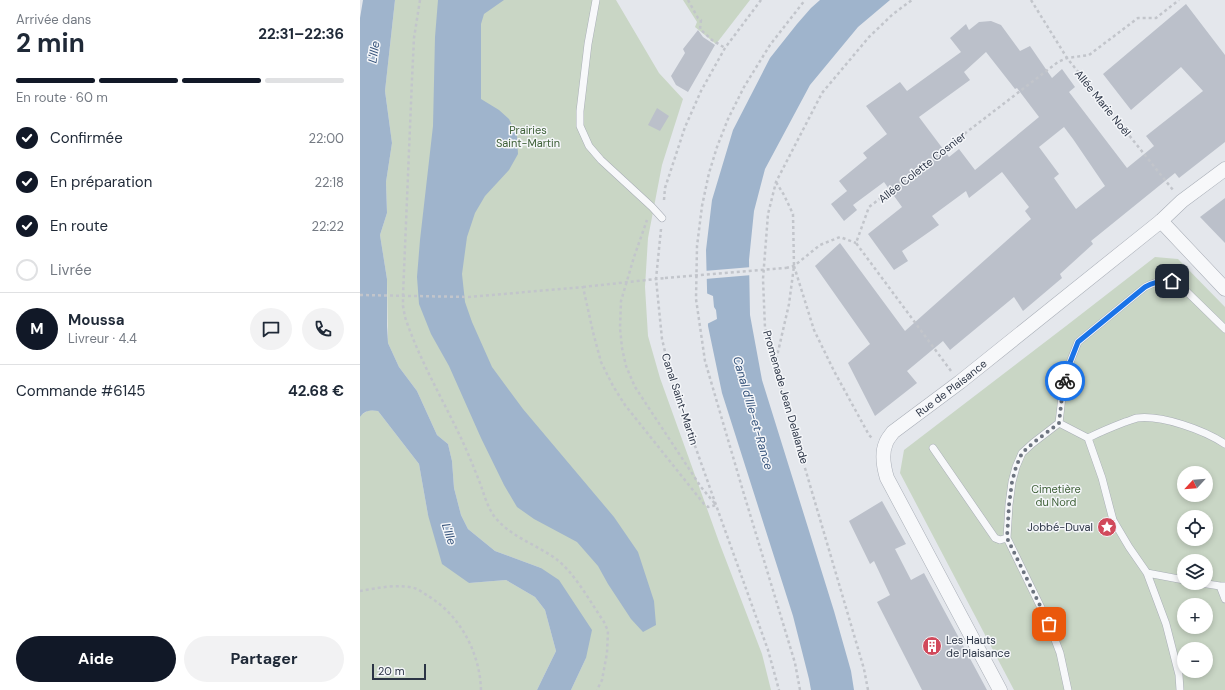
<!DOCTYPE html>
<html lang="fr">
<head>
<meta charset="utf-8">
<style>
  :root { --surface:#fff; --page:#f2f2f3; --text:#1f2937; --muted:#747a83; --line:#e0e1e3; --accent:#111827 }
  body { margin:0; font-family:"DM Sans",sans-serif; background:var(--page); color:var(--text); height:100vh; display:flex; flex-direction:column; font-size:15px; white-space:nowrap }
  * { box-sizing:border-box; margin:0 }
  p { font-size:13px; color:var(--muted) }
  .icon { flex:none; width:22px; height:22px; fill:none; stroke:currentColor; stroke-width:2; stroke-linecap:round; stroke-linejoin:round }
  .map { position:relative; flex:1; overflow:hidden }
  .panel { display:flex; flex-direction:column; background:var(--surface); width:360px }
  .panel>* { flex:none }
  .needle { width:26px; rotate:244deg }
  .buttons { position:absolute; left:817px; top:466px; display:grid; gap:8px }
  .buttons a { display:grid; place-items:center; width:36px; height:36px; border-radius:50%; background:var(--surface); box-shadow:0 2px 6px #0003; font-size:20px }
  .scale { position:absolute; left:12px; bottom:10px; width:54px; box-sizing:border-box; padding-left:4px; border:2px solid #2b3445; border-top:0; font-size:11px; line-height:14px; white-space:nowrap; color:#2b3445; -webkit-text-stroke:3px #f4f6f9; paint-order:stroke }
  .pin { position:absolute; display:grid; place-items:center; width:34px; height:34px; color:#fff; margin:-17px; border-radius:8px; box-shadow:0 2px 6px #0006 }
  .courier { position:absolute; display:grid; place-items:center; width:40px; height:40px; margin:-20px; border:3px solid #1a73e8; border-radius:50%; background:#fff; color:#222; box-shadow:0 1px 5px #0007 }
  .head em { font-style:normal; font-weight:700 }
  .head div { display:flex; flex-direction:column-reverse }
  .head { display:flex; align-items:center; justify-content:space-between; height:68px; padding:0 16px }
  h1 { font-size:26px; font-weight:700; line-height:30px }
  .bar { display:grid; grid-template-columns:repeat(4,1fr); gap:6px 4px; align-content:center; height:48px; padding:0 16px }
  .bar i { height:5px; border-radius:3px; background:var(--line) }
  .bar .selected { background:var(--accent) }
  .bar p { grid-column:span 4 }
  .line { display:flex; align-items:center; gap:10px; padding:0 16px; border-top:1px solid var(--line) }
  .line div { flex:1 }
  .round { display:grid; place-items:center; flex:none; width:42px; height:42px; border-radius:21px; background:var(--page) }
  ol { padding:0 16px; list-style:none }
  li { display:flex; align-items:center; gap:12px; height:44px }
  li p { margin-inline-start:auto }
  li .icon { padding:4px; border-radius:50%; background:var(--accent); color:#fff; stroke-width:4 }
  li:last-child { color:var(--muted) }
  li i { width:22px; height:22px; border:2px solid var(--line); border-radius:50% }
  .cta { display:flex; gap:8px; margin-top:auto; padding:8px 16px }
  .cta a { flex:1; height:46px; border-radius:24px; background:var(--accent); color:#fff; font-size:16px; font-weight:700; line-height:46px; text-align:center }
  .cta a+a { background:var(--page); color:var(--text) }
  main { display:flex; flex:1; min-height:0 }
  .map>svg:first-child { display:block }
</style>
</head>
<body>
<main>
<section class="panel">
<div class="head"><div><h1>2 min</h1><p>Arrivée dans</p></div><em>22:31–22:36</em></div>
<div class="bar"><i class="selected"></i><i class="selected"></i><i class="selected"></i><i></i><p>En route · 60 m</p></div>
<ol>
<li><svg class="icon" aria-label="check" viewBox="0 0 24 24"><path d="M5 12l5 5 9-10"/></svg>Confirmée<p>22:00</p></li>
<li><svg class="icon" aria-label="check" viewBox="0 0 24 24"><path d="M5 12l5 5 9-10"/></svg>En préparation<p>22:18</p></li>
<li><svg class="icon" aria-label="check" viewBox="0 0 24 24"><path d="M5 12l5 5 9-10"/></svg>En route<p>22:22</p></li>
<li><i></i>Livrée</li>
</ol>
<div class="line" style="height:72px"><b class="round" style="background:var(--accent);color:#fff">M</b><div><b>Moussa</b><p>Livreur · 4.4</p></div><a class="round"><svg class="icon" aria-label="chat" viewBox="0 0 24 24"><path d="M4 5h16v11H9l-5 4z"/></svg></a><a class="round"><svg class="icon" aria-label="phone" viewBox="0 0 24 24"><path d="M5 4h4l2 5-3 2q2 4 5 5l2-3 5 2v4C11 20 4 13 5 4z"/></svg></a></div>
<div class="line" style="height:52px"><div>Commande #6145</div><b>42.68 €</b></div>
<div class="cta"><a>Aide</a><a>Partager</a></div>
</section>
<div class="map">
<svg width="865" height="690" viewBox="0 0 865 690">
  <rect width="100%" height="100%" fill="#e4e7ec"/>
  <path fill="#c9d6c5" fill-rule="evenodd" d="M35 0H256L299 73 323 99 302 165 288 238 285 287 288 336 300 378 359 542 402 654 411 690H211L226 658 181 568 135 551 108 529 101 515 94 488 92 461 88 444 77 435 57 391 39 367 28 343 27 279 20 235 27 213 26 182 32 143 25 91Z
    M323 0H390L356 44 335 27 337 22Z
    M795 257 818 259 865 307V690H654L540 473 544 450 706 326ZM824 473H846V495H824ZM824 517H846V539H824ZM824 561H846V583H824ZM824 605H846V627H824ZM824 649H846V671H824Z
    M9 410 18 411 59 464 68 515 109 583 146 580 175 597 185 610 196 651 177 690H0V417L1 415Z"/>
  <path fill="#9fb4cc" d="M3 0H35L25 91 32 143 26 182 27 213 20 235 27 279V326L28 343 39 367 57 391 77 435 88 444 92 461 94 488 101 515 108 529 135 551 181 568 199 580 232 630 226 658 211 690H177L196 651 185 610 175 597 146 580 109 583 82 564 68 515 59 464 18 411C11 410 5 410 0 417V18Z
    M78 0H144L124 14 121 24V99L139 110 149 119 157 136 158 154 149 170 125 196 115 213 107 237 102 274 105 302 112 322 132 367 163 409 254 517 278 552 294 601 296 625 283 632 271 619 248 584 238 566 217 542 174 519 157 507 144 485 121 438 89 366 71 334 59 304 57 277 60 240 73 126 75 37Z
    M460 0H530L498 27 450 85 405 169 394 211 389 260 390 315 402 380 474 611 491 671 494 690H451L449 679 433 616 362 393 348 326 346 250 352 200 373 130 410 58 437 24 451 8Z"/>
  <path fill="#e4e7ec" d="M392 267V275L345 279 344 271Z
    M346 293 353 296 354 307 356 310 357 319 347 324Z"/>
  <path fill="#bbc0ca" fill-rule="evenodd" d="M826 4 865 55V142L819 178 815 173 731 241 733 244 700 274 702 278 663 311 654 297 590 350 583 341 547 371 557 383 515 416 488 363 510 344 455 266 480 243 545 331 671 219 665 211 669 207 642 172 609 198 606 191 572 216 579 225 542 251 548 261 534 270 508 234 542 207 524 182 493 205 497 210 484 221 471 204 487 191 479 181 507 158 503 153 527 134 506 106 540 82 547 91 601 52 590 38 606 24 609 30 619 22 631 21 641 25 660 51 670 46 692 78 702 69 715 87 709 92 767 168 794 146 786 136 843 91 821 67 771 110 743 74ZM626 52 655 89 657 88 679 117 615 170 599 149 589 157 559 117 610 80 604 72ZM704 127 713 139 745 186 716 209 694 178 699 174 679 147Z
    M338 30 343 37 355 45 328 92 316 85 311 76 325 53 323 49Z
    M297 108 309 116 300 131 288 125Z
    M865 198V243L840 217Z
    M522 501 546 544 535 549 551 580 564 573 627 690H562L517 602 530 595 514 561 510 564 489 521Z"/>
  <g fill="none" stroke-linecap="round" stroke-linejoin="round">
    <defs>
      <path id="service" d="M236 0 228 44 220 111V126L229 146 241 160 292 207 302 218
        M699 423 728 438 742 478 753 520 769 547 787 573 806 624 819 675 820 690
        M728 438C740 432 752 427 765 422 769 421 773 419 777 418 802 415 844 430 865 444
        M573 448 635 538 640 540 647 538
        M787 573 824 580
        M841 583 860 586H865
        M860 586 865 599
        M708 690 700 653 689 624 647 538 649 505 652 482 656 467 662 453 673 443 699 423 703 388 709 365 718 342 785 287C799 280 806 279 821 286L865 329"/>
      <g id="minor">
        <path d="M801 221 822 201 865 169"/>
        <path id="s1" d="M640 690 527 478C524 468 521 454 526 443 527 439 531 435 533 432L600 382 801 221 865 289"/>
      </g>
    </defs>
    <use href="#service" stroke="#a9aeb7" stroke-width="8"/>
    <use href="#minor" stroke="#a9aeb7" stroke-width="15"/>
    <path stroke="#c2c5cb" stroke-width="2.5" stroke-dasharray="3 3" stroke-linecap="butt" d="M60 0 54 38 52 79 43 295V306L45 317C59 359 82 398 101 438 108 453 114 468 120 483 124 494 127 506 134 516 150 537 176 544 196 559 214 572 231 603 244 622L248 631 247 653 242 680 237 690
      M328 0 338 18 341 20 340 29 352 40 365 48
      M671 0 707 58 813 190
      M304 200 305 188 325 127 341 91 365 48 401 0
      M301 229 296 279 302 339 312 381 356 505 408 650 419 690
      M434 266 454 330 474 371 509 435 512 438
      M426 268 434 266 460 245 480 237 496 243
      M223 287 305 278
      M0 295 109 297 223 287 233 332 241 362 253 386 265 405 344 504 348 507 356 505 341 487 275 387 266 366 262 348 260 328 261 301 274 257 287 220
      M415 365 429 304 434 266 433 214 424 195 416 182
      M591 371 496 243 509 207 698 62 707 58 729 55 778 18H796L819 0
      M0 591C17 588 41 583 57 589 61 591 65 594 68 596 100 615 120 653 121 690
      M440 690 435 663 383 491 345 361 336 299 337 246 342 206 349 173 357 147 368 119 384 87 410 45 445 0
      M508 690 504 669 415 366 405 328 403 279 408 214 416 182 462 93 509 37 533 14 552 0"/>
    <use href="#service" stroke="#f7f8fa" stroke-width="7"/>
    <use href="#minor" stroke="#f7f8fa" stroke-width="14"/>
    <path stroke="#c2c5cb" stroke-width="2.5" stroke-dasharray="3 3" stroke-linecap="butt" d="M305 278 426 268"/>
  </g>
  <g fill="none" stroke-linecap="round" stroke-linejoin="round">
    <path stroke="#6c737f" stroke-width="4" stroke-dasharray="0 7.2" d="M689 624 647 538 649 505 652 482 656 467 662 453 673 443 699 423 703 388 705 381"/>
    <path stroke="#1a73e8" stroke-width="5" d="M705 381 709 365 718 342 785 287C794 282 802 280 812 281"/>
  </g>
  <defs>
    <symbol id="sight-disc" viewBox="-11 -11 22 22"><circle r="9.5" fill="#d1495b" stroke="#f4f6f9"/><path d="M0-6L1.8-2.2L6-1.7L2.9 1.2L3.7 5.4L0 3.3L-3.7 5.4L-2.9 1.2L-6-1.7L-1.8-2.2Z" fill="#fff"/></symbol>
    <symbol id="building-disc" viewBox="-11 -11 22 22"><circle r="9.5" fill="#d1495b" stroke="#f4f6f9"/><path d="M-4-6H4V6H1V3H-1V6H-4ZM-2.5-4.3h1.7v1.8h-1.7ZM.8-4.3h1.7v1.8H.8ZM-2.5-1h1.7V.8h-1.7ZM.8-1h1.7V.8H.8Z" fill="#fff"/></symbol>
  </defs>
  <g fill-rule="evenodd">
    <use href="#sight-disc" x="736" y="516" width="22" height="22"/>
    <use href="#building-disc" x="561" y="635" width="22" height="22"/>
  </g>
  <g text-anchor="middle" stroke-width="3" stroke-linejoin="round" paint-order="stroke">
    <g font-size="11" fill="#2b3445" stroke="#f4f6f9">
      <text transform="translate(743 103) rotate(51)" y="4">Allée Marie Noël</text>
      <text transform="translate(562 167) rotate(-38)" y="4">Allée Colette Cosnier</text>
      <text dy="4" stroke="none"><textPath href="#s1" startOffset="362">Rue de Plaisance</textPath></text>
      <text transform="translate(426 397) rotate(74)" y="4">Promenade Jean Delalande</text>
      <text transform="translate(320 399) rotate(72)" y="4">Canal Saint-Martin</text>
    </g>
    <g font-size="11" fill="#3f6138" stroke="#f4f6f9">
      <text x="168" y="134">Prairies<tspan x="168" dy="13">Saint-Martin</tspan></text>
      <text x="696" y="493">Cimetière<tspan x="696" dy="13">du Nord</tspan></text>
    </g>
    <g font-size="11" fill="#2b3445" stroke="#f4f6f9" text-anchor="end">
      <text x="733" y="531">Jobbé-Duval</text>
      <text x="586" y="644" text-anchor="start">Les Hauts<tspan x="586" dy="13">de Plaisance</tspan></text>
    </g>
    <g font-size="12" font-style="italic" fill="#34527a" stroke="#f4f6f9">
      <text transform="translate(14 52) rotate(-81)" y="4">L'Ille</text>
      <text transform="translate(393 413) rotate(74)" y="4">Canal d'Ille-et-Rance</text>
      <text transform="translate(89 534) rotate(72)" y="4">L'Ille</text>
    </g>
  </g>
</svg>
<div class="buttons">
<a><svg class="needle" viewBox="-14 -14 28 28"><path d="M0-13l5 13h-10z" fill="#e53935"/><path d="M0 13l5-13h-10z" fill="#747a83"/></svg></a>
<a><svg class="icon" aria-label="locate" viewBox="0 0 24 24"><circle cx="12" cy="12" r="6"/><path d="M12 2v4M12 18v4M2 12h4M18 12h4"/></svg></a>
<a><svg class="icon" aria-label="layers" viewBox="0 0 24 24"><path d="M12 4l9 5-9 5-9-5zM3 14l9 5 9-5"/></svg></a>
<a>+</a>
<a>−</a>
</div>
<div class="scale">20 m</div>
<div class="pin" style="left:689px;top:624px;background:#ea580c"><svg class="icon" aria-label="bag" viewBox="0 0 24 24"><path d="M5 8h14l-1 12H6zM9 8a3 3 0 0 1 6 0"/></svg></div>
<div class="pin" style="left:812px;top:281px;background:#1f2937"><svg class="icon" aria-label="home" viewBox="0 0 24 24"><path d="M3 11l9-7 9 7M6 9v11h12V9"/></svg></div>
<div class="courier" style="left:705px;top:381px"><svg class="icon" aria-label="bike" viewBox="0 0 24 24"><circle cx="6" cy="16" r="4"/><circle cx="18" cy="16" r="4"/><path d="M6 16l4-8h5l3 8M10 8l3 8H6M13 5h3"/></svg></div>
</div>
</main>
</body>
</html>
